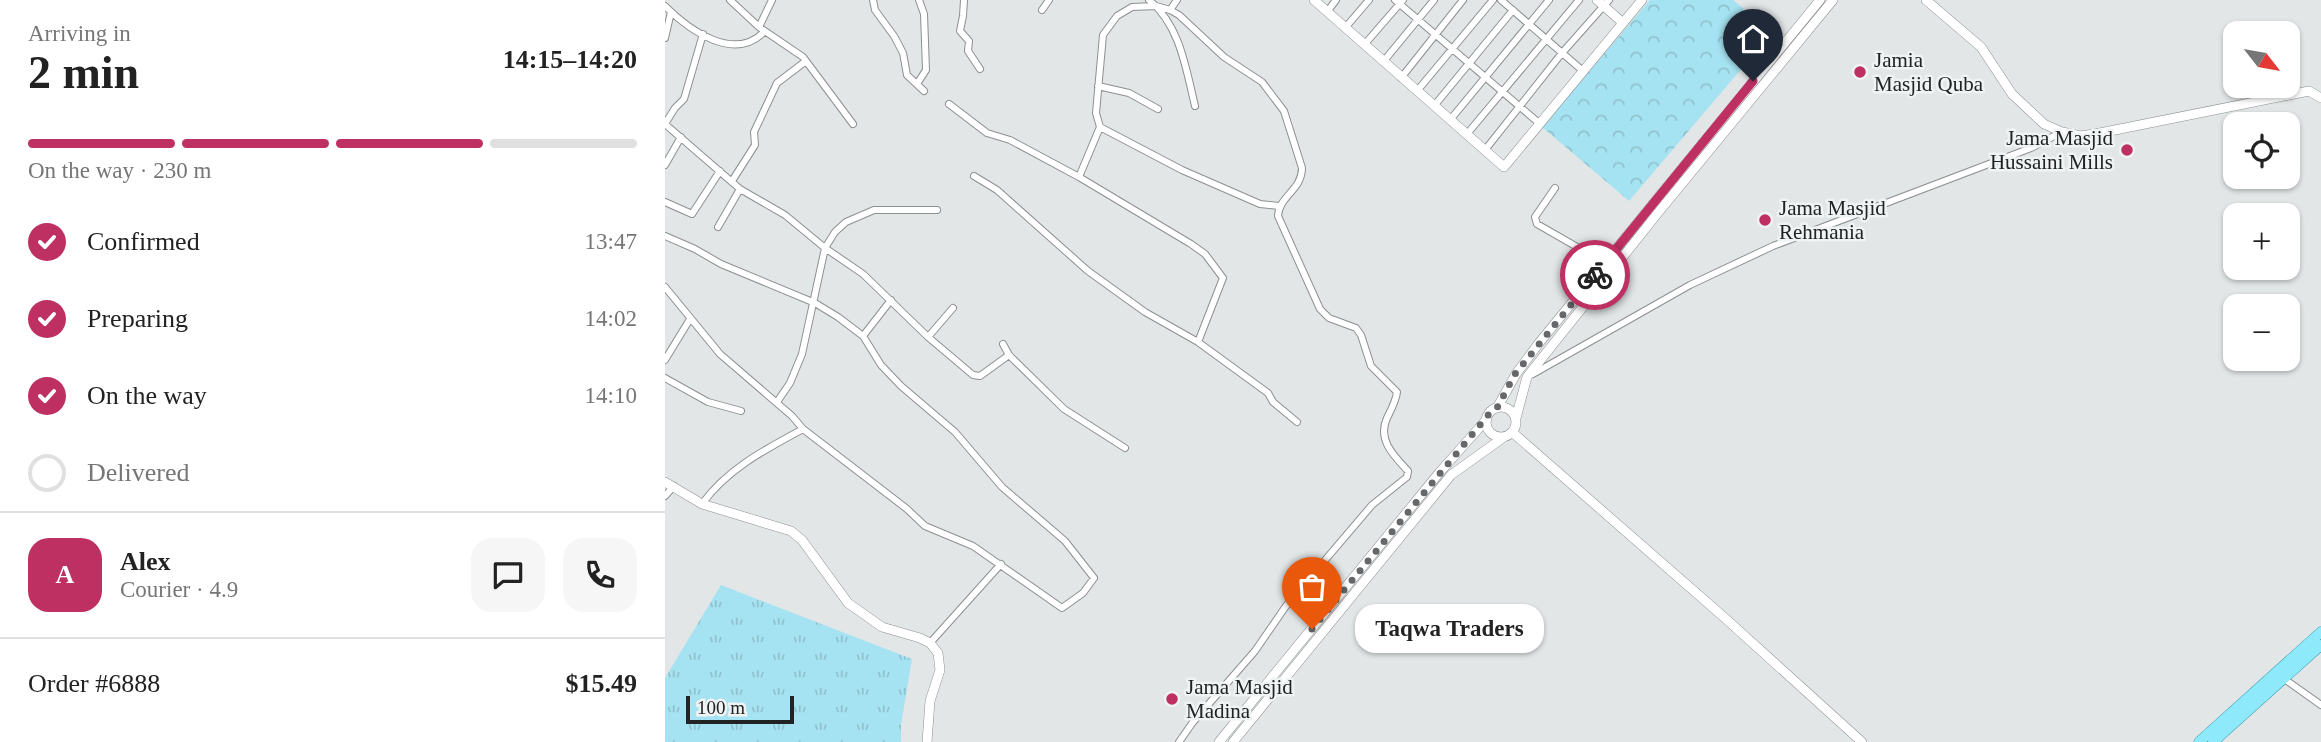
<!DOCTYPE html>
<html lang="en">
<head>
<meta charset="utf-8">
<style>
  :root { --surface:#fff; --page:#f6f6f6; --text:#222; --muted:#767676; --line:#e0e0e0; --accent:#bd3061 }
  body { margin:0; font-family:"Times New Roman",serif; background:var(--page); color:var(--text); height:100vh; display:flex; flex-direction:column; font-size:26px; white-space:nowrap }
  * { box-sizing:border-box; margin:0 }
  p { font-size:23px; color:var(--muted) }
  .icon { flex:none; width:38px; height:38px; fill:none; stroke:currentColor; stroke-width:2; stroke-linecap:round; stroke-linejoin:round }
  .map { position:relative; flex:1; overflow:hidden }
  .drawer { display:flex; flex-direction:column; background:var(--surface); width:665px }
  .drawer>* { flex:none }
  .needle { width:46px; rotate:121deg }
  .controls { position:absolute; left:1558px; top:21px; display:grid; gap:14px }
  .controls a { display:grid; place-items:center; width:77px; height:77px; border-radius:14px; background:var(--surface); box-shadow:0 2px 5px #0004; font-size:35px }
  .scale { position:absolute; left:21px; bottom:18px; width:108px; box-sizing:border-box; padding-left:7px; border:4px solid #212223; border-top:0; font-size:19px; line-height:24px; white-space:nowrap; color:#212223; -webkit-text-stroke:5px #eff3f4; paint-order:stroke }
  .pin { position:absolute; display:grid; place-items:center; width:60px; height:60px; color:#fff; margin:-72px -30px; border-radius:50% 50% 50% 0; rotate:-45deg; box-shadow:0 0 7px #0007 }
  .pin .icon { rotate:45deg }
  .courier { position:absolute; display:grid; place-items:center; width:70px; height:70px; margin:-35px; border:5px solid #bd3061; border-radius:50%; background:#fff; color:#222; box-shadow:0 2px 9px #0007 }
  .bubble { position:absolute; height:49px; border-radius:21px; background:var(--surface); box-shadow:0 2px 5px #0004; font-size:23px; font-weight:700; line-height:49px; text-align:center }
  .head em { font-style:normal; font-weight:700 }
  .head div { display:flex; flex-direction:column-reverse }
  .head { display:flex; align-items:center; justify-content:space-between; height:119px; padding:0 28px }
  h1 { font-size:46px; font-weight:700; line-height:52px }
  .bar { display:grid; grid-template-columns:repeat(4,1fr); gap:10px 7px; align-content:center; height:84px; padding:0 28px }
  .bar i { height:9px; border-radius:5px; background:var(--line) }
  .bar .active { background:var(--accent) }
  .bar p { grid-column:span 4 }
  .line { display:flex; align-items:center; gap:18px; padding:0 28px; border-top:2px solid var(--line) }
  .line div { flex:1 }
  .round { display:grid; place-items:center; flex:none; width:74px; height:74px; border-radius:21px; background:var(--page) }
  ol { padding:0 28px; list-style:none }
  li { display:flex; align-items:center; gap:21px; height:77px }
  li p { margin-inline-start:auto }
  li .icon { padding:7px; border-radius:50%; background:var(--accent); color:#fff; stroke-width:4 }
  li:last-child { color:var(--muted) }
  li i { width:38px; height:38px; border:4px solid var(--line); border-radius:50% }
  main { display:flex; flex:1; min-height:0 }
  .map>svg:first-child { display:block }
</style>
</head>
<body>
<main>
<section class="drawer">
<div class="head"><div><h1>2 min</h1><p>Arriving in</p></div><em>14:15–14:20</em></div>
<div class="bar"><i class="active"></i><i class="active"></i><i class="active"></i><i></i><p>On the way · 230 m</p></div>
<ol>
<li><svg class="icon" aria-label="check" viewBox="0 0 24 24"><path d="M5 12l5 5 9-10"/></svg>Confirmed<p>13:47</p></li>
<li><svg class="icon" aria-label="check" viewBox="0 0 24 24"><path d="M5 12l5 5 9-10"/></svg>Preparing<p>14:02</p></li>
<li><svg class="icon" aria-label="check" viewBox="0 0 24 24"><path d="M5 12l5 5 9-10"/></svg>On the way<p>14:10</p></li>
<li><i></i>Delivered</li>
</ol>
<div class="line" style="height:126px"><b class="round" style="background:var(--accent);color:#fff">A</b><div><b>Alex</b><p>Courier · 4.9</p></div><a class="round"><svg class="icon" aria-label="chat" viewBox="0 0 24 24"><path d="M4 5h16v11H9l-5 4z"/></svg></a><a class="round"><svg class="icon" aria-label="phone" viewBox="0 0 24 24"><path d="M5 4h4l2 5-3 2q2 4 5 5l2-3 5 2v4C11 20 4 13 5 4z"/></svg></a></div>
<div class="line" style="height:91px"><div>Order #6888</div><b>$15.49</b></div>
</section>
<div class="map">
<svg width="1656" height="742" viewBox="0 0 1656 742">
  <defs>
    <pattern id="grass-tufts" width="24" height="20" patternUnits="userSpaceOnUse" patternTransform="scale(1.75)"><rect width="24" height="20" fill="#a6e3f2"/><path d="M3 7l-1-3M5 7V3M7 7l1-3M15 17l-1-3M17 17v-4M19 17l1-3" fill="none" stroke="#8fc2cf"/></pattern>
    <pattern id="forest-crowns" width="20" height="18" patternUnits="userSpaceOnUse" patternTransform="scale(1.75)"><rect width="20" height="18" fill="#a6e3f2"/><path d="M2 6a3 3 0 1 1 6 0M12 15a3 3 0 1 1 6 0" fill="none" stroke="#8fc2cf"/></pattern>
  </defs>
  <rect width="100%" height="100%" fill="#e2e6e7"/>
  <path fill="url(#grass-tufts)" d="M56 585 247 659 236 725V742H0V678Z"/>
  <path fill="url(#forest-crowns)" d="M985 0H1068L1107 33 964 201 877 127Z"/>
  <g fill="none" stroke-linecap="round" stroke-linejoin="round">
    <defs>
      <path id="street" d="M65 0 94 27 138 57 188 124
        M208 0 210 10 229 36 238 53 242 75 259 91
        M299 0 298 16 295 31 304 41 303 51 315 69
        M484 0C515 25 521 69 530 106
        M730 0 874 123
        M836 0 918 71
        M0 6C25 31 69 62 99 32
        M377 10 384 0
        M505 10 512 0
        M662 12 671 0
        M94 27 107 0
        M680 28 704 0
        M0 38 6 12
        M699 45 738 0
        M718 62 769 0
        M736 78 798 0
        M252 84 261 70 259 14 254 0
        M433 86 464 93 493 109
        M752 91 828 0
        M284 104 322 133 345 140 414 177 526 244 540 254 558 278 533 342
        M769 106 848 10
        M785 120 884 0
        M0 124 75 189 120 215 160 248 198 274 263 337 308 375 315 376 344 355
        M0 124 10 108 19 99 38 34
        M435 127 517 170 595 204 614 206
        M802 134 914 0
        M820 150 897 53 944 0
        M0 165 16 137
        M309 176 332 190 423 271 480 312 533 342 603 393 608 402 632 422
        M414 177 435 127 431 113 438 35 452 16 467 7 491 6 505 10 514 15 559 57 597 82 619 111 637 168C637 190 614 196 613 216L655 309 664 318 691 328 696 335 706 366 732 392C731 401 726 410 722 418 712 440 729 456 743 471L742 477 707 505 621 606 590 651 528 722 514 742
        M67 181 90 145 89 132 112 83 141 61
        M890 188 870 217 872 224 940 263
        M0 202 27 214 55 171
        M53 227 75 189
        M0 236 30 249 56 264 150 303 173 317 198 336 216 365 236 386 290 432 337 487 400 541 429 578 418 593 397 608 308 546 260 526 242 509 138 429 127 416 55 354 0 287
        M198 336 226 300
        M263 337 288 308
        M338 344 344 355 399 409 460 448
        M0 360 25 319
        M868 374 1025 285 1108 246 1366 148 1397 132
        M0 378 43 402 76 411
        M112 402 125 383 137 354 160 248 170 232 181 222 209 210H272
        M0 496 9 486
        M37 504C62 469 101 449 138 429
        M265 643 336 564
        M1618 678 1656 705"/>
      <path id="secondary" d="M649 0 839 167 977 0
        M932 0 958 23
        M1261 0 1316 47 1347 94 1379 124 1397 132 1416 136 1435 133 1644 91 1656 98
        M821 422a15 15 0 1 1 30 0a15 15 0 1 1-30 0Z
        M832 408 851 374 874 343 1155 0
        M851 418 862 377 992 214 1168 0
        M847 432 1061 619 1197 742
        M0 482 37 504 126 531 137 540 183 603 217 627 255 638 265 643 273 653 275 670 265 701 262 742
        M554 742 774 473 822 419
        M568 742 786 475 839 437"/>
      <path id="primary" d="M1534 742 1656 632
        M1548 742 1656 645"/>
    </defs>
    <use href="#street" stroke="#8c9091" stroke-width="8"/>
    <use href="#secondary" stroke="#8c9091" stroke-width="10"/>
    <use href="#primary" stroke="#379aae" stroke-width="11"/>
    <use href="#street" stroke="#fff" stroke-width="6"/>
    <use href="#secondary" stroke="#fff" stroke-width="9"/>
    <use href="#primary" stroke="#8ee9fb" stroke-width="10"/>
  </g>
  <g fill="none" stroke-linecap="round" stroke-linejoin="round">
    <path stroke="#656768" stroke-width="7" stroke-dasharray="0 12.6" d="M647 629 824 414 832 408 850 374 930 275"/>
    <path stroke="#bd3061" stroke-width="9" d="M930 275 1088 81"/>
  </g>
  <g fill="#bd3061" stroke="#eff3f4" stroke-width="2.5">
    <circle cx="1195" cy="72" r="7"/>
    <circle cx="1462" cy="150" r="7"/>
    <circle cx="1100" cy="220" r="7"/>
    <circle cx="507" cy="699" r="7"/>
  </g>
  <g text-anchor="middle" stroke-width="5" stroke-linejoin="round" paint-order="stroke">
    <g font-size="21" fill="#212223" stroke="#eff3f4" text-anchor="start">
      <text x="1209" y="67">Jamia<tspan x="1209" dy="24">Masjid Quba</tspan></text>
      <text x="1448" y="145" text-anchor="end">Jama Masjid<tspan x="1448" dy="24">Hussaini Mills</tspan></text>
      <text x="1114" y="215">Jama Masjid<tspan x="1114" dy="24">Rehmania</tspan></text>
      <text x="521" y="694">Jama Masjid<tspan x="521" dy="24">Madina</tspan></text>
    </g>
  </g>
</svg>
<div class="controls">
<a><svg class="needle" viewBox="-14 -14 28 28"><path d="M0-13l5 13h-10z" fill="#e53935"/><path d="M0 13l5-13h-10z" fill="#767676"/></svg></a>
<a><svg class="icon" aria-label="locate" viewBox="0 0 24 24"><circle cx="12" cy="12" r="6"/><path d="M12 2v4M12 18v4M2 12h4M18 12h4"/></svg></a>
<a>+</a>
<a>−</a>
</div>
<div class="scale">100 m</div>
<div class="pin" style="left:647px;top:629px;background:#ea580c"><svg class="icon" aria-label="bag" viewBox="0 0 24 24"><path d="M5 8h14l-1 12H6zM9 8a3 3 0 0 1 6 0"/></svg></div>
<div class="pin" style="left:1088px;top:81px;background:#1f2937"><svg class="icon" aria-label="home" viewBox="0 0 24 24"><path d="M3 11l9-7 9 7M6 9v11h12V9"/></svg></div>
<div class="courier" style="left:930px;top:275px"><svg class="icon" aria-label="bike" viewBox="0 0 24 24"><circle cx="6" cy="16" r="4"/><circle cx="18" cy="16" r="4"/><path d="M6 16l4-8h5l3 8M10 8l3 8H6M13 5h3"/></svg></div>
<div class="bubble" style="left:690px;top:604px;width:189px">Taqwa Traders</div>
</div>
</main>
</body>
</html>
